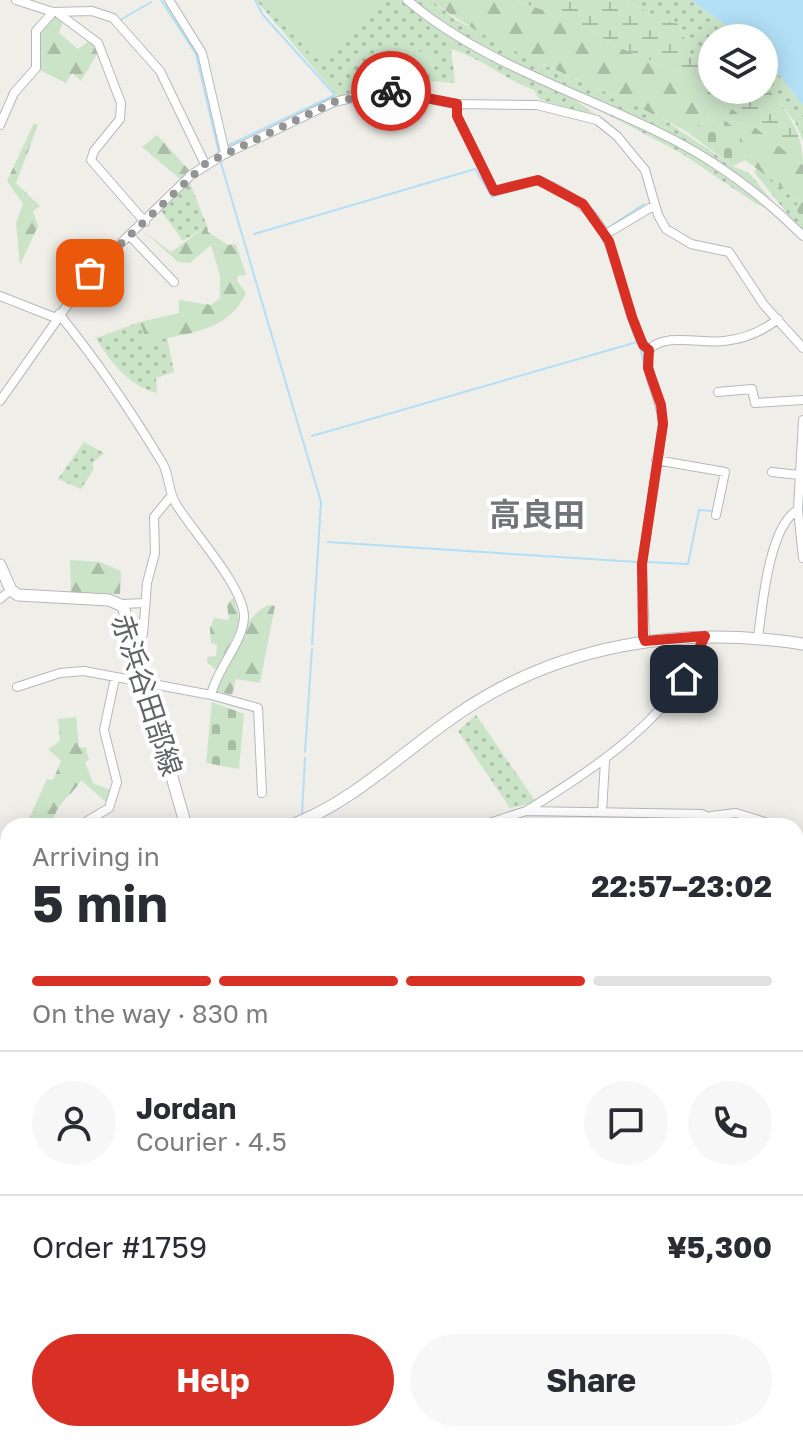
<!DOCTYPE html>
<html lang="en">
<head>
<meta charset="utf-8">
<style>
  :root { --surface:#fff; --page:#f7f7f7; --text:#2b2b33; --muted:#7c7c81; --line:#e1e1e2; --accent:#d93025 }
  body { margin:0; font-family:"Golos Text","Noto Sans JP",sans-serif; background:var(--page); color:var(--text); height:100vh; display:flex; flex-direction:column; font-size:30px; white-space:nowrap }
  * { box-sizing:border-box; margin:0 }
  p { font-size:26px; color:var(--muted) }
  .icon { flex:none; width:44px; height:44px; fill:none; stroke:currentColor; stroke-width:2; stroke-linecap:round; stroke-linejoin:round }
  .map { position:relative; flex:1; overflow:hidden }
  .panel { position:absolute; left:0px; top:818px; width:804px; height:624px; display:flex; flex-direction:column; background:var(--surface); border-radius:24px 24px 0 0; box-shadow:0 4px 20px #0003 }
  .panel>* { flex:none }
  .buttons { position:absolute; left:698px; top:24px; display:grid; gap:16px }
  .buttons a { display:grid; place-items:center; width:80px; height:80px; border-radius:50%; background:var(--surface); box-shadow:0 4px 20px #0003; font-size:40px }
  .pin { position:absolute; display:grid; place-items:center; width:68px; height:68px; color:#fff; margin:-34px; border-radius:16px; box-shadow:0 4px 12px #0006 }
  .courier { position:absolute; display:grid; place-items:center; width:80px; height:80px; margin:-40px; border:6px solid #d93025; border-radius:50%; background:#fff; color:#222; box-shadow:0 2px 10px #0007 }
  .summary em { font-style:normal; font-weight:700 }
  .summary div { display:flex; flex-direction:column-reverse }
  .summary { display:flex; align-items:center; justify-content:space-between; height:136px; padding:0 32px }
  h1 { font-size:52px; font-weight:700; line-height:60px }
  .bar { display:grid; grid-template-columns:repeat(4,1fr); gap:12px 8px; align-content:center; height:96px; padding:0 32px }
  .bar i { height:10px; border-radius:6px; background:var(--line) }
  .bar .current { background:var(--accent) }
  .bar p { grid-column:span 4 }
  .line { display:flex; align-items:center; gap:20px; padding:0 32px; border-top:2px solid var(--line) }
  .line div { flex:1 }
  .round { display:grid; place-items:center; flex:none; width:84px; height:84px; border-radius:42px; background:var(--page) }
  .button { display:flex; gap:16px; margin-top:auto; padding:16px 32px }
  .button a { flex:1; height:92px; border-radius:48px; background:var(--accent); color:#fff; font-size:32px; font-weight:700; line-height:92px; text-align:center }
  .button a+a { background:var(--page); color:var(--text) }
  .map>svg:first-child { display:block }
</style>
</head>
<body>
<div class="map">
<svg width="803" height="1442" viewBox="0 0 803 1442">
  <defs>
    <pattern id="grass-dots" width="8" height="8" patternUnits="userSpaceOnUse" patternTransform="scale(2)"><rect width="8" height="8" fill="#cbe4c8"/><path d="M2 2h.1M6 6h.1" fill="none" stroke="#a8bca6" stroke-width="1.8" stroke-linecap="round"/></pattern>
    <pattern id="forest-firs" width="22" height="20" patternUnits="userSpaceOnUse" patternTransform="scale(2)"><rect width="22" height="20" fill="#cbe4c8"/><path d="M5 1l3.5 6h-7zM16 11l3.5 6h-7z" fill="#a8bca6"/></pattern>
    <pattern id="wetland-marsh" width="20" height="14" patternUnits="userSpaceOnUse" patternTransform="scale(2)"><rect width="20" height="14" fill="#cbe4c8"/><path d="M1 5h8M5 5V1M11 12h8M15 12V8" fill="none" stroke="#a8bca6"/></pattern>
    <pattern id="cemetery-stones" width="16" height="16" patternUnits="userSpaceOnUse" patternTransform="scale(2)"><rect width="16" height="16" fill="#cbe4c8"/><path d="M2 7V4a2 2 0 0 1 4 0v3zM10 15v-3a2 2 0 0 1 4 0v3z" fill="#a8bca6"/></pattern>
  </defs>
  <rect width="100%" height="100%" fill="#f0eee9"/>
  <path fill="url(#grass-dots)" d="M256 0H401L479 54 568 95 606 122 539 99 534 90C505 80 482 58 451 49L455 83 426 81 422 94 389 87 338 97Z
    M412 0H431L456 20 544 65 654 113 733 166 750 174 779 209 698 152 482 47Z
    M626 0H691L744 38H712V68L691 56 679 24 654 17Z
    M764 56 803 105V141L795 122 764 84Z
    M591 106 681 147 778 214 755 203 681 153Z
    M757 168 800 201 795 208 803 219V233L754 172Z
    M189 180 207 226 183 241 161 211Z
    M140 322 147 343 167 337 174 372 156 378 157 393C129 386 110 362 96 338Z
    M84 442 104 453 92 463 94 469 81 489 58 479Z
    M476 715 536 802 510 808 458 731Z
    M494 1434H621L622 1442H502Z"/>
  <path fill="url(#forest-firs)" d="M431 0H514L576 21 616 46 693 78 803 165V219L795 208 799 200 745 160 746 155 712 117 687 132C604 84 507 59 431 0Z
    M54 16 63 22 59 33 78 49 90 40 100 49 81 81 72 73 66 83 37 69 39 35Z
    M34 123 38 125 16 183 40 206 33 211 38 226 20 265 16 223 23 204 7 181Z
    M157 135 189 170 180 179 142 147Z
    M207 226 208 232 228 245 236 244 246 275 238 276 237 281 246 293C227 334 186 332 147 343L140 322 179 313V300L211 305 220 298V276L211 245 190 263 178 262 142 230 171 252Z
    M70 560 100 562 121 571 120 594 71 593Z
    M234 597 240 624 216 670 207 662V657L216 656 217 645 211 643 210 628 214 618 229 620 227 604Z
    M269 605 275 606 260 683 236 679 232 695 215 691C228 665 241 616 269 605Z
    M76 717 79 747 86 748 89 760 85 762 93 783 111 790 107 803 81 780C70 799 54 803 53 826L26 825 47 779 53 780 61 761 48 749 60 741 58 719Z"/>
  <path fill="url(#wetland-marsh)" d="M514 0H626L654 17 679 24 691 56 712 68V90H764V84C786 111 803 129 803 165L693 78 616 46 576 21Z"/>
  <path fill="url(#cemetery-stones)" d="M712 117C732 119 748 141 745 160L733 166 687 132Z
    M212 702 244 714 239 769 206 763Z"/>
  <path fill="#cbe4c8" d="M268 0H380L324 59 313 58Z
    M399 46 433 55 422 93 389 84Z"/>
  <path fill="#b2dff6" d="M691 0H803V105L764 56V38H744Z
    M803 973V1121L796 1166V979Z
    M796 1420 803 1442H659V1434H796Z"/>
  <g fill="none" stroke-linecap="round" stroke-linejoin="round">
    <path stroke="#b2dff6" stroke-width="2" d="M161 0 196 54 219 153
      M122 19 151 2
      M229 145 335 95 263 15 255 0
      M220 160 321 502 312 644
      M547 189 566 199
      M608 228 644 204
      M254 234 475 169 492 197 507 192
      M640 346 646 375
      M312 436 637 342
      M328 542 637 562
      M647 562 688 564 699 510 713 511
      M305 752 312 649
      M302 814 305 758
      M0 962 8 966
      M8 1045V1057
      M5 1177 8 1167
      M329 1442 331 1434"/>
    <defs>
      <path id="street" d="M16 0 53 12 92 11 113 18 160 71 205 164
        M169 0 202 53 225 153
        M407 0C480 62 575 91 660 133 712 158 762 195 803 236
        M59 14 98 43 121 103 120 119 94 151 91 160 145 222
        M457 104V116L494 191 538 180C615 212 608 248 632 317 636 328 639 342 649 350 644 376 662 398 663 424L642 564 645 641
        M0 125 14 93 36 68V31L53 12
        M606 234 655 205
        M130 236 174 282
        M0 296 56 318
        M59 314C98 362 131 411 163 464 170 477 168 492 176 504 193 532 244 587 244 617 243 643 217 668 211 695
        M649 350C664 332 703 344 724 341 743 339 763 331 778 319
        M718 392 752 389 755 403 803 400
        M0 401 90 273 191 175 223 155 334 102 374 93 390 91 457 104 537 105 597 120 617 136 645 170 658 215 666 229 691 244 729 252 764 305 803 348
        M803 420 798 510 803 558
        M656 460 725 472 716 515
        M772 472 799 475
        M0 599 11 590
        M122 604 145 603
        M758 638C762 607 769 525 798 510
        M137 644 143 634 147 583 155 553 154 517 172 495
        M17 687 60 673 84 671 211 695 258 708 262 793
        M526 811C592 770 679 715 705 636
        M602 812 605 761
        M711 816 736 813 765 822
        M79 826 109 808 117 782 104 730 115 678
        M480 826 526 811 702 814 726 826
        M0 847 8 837
        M796 857H803
        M796 956 803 950"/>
      <path id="secondary" d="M0 565 11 590 18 595 109 600 123 606 186 826
        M289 826C352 803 400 754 455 716 558 644 681 625 803 644
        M0 876H8
        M238 1442 239 1434"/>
      <path id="highway" d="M0 1075 8 1092
        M133 1434 135 1442"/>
    </defs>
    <use href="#street" stroke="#b5b8bb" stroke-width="10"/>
    <use href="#secondary" stroke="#b4b7bb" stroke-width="13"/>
    <use href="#highway" stroke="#df9019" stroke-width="16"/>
    <use href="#street" stroke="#fff" stroke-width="8"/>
    <use href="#secondary" stroke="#fff" stroke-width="11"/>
    <use href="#highway" stroke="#f2d59d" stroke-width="14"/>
  </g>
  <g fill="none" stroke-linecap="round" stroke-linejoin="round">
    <path stroke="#929494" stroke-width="8" stroke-dasharray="0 14.4" d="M90 273 205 164 334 102 391 91"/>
    <path stroke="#d93025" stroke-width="10" d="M391 91 457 104V116L494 191 538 180 583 204 609 241 632 317 643 345 649 350 648 368 661 405 663 424 642 564 643 636 645 641 705 636 684 679"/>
  </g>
  <g text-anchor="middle" stroke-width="8" stroke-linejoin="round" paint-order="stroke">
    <g font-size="28" fill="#606367" stroke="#fff">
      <text transform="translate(147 695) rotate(72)" y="10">赤浜谷田部線</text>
    </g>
    <g font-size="32" font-weight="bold" fill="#717579" stroke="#fff">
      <text x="537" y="526">高良田</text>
    </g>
  </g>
</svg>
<div class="buttons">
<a><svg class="icon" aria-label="layers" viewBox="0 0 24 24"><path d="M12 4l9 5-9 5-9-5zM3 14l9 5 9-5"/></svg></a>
</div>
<div class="pin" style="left:90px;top:273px;background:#ea580c"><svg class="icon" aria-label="bag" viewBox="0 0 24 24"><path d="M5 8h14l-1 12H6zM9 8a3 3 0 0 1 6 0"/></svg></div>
<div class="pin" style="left:684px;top:679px;background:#1f2937"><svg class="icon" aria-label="home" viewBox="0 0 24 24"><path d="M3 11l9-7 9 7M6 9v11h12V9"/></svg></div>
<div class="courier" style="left:391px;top:91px"><svg class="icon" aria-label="bike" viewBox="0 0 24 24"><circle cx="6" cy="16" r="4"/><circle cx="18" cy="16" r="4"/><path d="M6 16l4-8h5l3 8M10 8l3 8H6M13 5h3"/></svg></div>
<section class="panel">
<div class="summary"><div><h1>5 min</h1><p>Arriving in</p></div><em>22:57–23:02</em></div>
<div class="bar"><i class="current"></i><i class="current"></i><i class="current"></i><i></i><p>On the way · 830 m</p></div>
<div class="line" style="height:144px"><a class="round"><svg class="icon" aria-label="person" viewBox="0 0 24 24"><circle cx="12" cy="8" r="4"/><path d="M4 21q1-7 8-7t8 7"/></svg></a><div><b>Jordan</b><p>Courier · 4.5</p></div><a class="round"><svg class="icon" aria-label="chat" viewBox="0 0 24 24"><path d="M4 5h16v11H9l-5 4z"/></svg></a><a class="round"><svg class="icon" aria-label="phone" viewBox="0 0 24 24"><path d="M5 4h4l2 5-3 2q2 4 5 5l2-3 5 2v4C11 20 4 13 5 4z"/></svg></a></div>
<div class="line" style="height:104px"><div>Order #1759</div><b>¥5,300</b></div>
<div class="button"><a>Help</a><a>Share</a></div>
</section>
</div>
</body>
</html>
